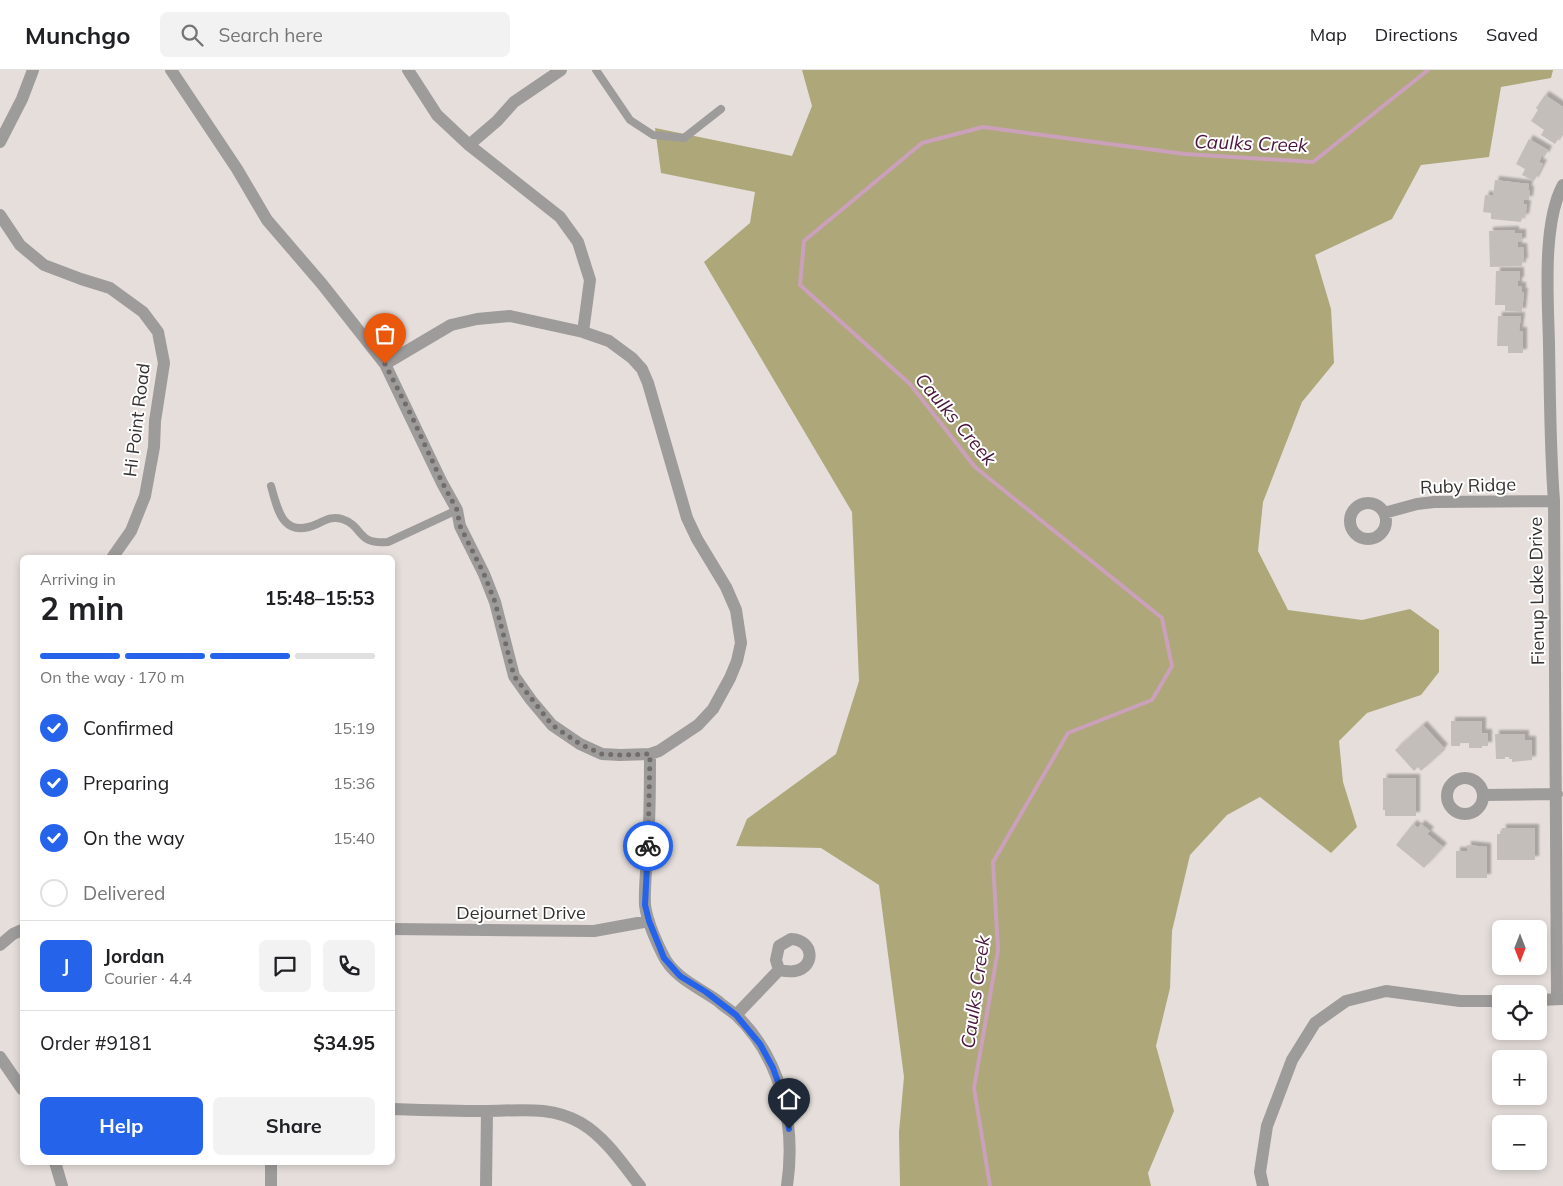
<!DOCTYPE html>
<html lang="en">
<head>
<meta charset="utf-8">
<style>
  :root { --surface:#fff; --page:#f2f2f2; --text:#202124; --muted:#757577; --line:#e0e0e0; --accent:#2563eb }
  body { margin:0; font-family:Mulish,sans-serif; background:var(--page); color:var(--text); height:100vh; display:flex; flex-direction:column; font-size:19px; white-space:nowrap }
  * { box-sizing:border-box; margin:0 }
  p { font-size:16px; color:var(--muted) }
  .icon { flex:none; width:28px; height:28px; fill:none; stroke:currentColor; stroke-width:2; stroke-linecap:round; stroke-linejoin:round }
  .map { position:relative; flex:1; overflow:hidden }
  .drawer { position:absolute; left:20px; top:485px; width:375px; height:610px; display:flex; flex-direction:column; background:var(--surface); border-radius:8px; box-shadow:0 2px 8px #0003 }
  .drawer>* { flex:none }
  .needle { width:32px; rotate:180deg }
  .buttons { position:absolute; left:1492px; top:850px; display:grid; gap:10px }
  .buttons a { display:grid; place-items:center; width:55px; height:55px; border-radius:8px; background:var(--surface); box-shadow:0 2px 8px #0003; font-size:25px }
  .pin { position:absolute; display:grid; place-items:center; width:42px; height:42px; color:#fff; margin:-51px -21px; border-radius:50% 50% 50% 0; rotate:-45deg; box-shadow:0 0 5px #0007 }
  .pin .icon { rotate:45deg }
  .courier { position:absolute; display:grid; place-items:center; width:50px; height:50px; margin:-25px; border:4px solid #2563eb; border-radius:50%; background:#fff; color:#222; box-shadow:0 1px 6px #0007 }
  .overview em { font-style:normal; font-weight:700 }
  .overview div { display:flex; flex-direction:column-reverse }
  .overview { display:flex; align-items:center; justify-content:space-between; height:85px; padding:0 20px }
  h1 { font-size:32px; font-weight:700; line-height:38px }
  .bar { display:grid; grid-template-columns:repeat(4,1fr); gap:8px 5px; align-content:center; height:60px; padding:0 20px }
  .bar i { height:6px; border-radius:4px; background:var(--line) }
  .bar .active { background:var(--accent) }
  .bar p { grid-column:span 4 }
  .line { display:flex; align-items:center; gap:12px; padding:0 20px; border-top:1px solid var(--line) }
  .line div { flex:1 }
  .round { display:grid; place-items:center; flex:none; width:52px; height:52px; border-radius:8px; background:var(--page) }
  ol { padding:0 20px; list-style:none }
  li { display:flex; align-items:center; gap:15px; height:55px }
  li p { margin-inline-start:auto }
  li .icon { padding:5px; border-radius:50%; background:var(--accent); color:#fff; stroke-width:4 }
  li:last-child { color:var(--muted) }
  li i { width:28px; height:28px; border:2px solid var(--line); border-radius:50% }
  .cta { display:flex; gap:10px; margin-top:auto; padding:10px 20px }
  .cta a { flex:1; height:58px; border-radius:8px; background:var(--accent); color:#fff; font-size:20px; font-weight:700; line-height:58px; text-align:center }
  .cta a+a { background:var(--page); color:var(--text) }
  header { display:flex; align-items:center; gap:30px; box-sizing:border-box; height:70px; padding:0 25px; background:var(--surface); border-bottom:1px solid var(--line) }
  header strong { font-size:24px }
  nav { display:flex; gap:28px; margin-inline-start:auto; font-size:18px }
  .search { width:350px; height:45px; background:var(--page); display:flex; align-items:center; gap:12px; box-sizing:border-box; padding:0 18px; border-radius:8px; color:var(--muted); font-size:19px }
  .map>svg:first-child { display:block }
</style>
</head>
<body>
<header>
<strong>Munchgo</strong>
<div class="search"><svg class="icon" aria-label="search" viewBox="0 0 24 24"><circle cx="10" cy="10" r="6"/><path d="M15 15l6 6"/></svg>Search here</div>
<nav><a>Map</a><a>Directions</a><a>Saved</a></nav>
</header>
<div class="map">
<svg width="1563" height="1116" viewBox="0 0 1563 1116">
  <defs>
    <filter id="shadow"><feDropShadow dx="4" dy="-4" stdDeviation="1" flood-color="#0004"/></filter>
  </defs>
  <rect width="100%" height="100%" fill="#e5dedb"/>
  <path fill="#aea77a" d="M802 0H1553L1551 8 1501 17 1489 87 1421 95 1392 149 1315 185 1331 239 1334 293 1302 332 1263 432 1258 481 1288 540 1362 550 1410 539 1439 560V602L1421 625 1367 643 1339 671 1343 712 1357 757 1331 783 1260 727 1227 745 1190 785 1172 861 1170 918 1156 976 1174 1041 1148 1103 1151 1116H900L899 1062 904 1007 879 815 821 778 736 776 747 749 836 684 859 611 852 442 704 192 750 153 755 122 661 103 655 58 792 86 812 36Z"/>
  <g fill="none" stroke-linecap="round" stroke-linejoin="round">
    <path stroke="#cba0ba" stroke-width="4" d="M990 1116 974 1018 998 880 993 792 1068 663 1152 630 1172 596 1162 548 975 397 910 314 800 215 804 171 922 73 983 57 1185 84 1313 92 1428 0"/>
  </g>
  <path fill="#c3beb9" filter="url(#shadow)" d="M1545 25 1563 37V61L1555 74 1541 65 1544 60 1531 51 1538 40 1536 38Z
    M1529 69 1548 80 1545 86 1542 85 1539 92 1543 94 1534 111 1522 105 1525 99 1516 94Z
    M1495 110 1529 114 1528 120H1530L1529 130H1524V134H1527L1525 148 1522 147 1521 152 1491 149V143L1483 142 1485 125 1493 126Z
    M1515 160V163H1522V172H1518V177H1523L1524 192H1522V196L1490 197 1489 161Z
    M1496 201H1520V211H1518V216H1522V222H1524L1522 242 1505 241V235H1495Z
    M1498 246H1521L1519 261H1523V283H1508V276H1497Z
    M1451 651H1482V663H1488V676H1482V678H1469V673H1460V676H1451Z
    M1423 655 1444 678 1440 682 1441 683 1421 701 1418 697 1414 701 1395 680Z
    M1495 664H1525V670H1532V690L1512 692V689H1509V687H1505V689H1496Z
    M1383 708H1416V746H1385V740H1383Z
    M1413 754 1418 758 1421 754 1430 761 1427 764 1443 777 1424 798 1396 775Z
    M1502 758H1535V790H1497V764H1502Z
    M1467 775 1487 777V808H1456V781H1467Z"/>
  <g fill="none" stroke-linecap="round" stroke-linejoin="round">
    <path stroke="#9e9b9b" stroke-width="8" d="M596 0 630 50 653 65 684 68 721 39
      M271 416C278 441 283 469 317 454 326 450 332 446 342 449 364 456 356 475 388 472L457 440"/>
    <path stroke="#9e9b9b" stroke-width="12" d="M171 0 237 99 267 150 322 214 385 294 442 413 457 440 460 456 484 504 495 532 514 606 531 630 552 655 580 674 602 684 620 685 650 684 659 681 698 655 713 639 730 608 737 591 741 573 736 540 726 517 697 469 687 448 648 313 642 299 632 288 609 271 583 262 510 246 477 249 451 255 385 294
      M408 0 437 45 469 75 560 147 578 172 590 210 583 262
      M0 72 22 29 33 0
      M469 75 497 51 514 32 561 0
      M0 145 20 175 44 195 81 209 110 218 143 242 158 262 164 293 155 351 154 377 145 426 131 461 112 488
      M1350 451a18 18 0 1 1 36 0a18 18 0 1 1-36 0Z
      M1384 443 1417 434 1434 432 1554 431
      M650 684C650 714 650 745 648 775 647 794 644 816 645 835 647 852 656 871 663 885 673 907 700 918 718 931 723 936 730 940 736 945 782 989 796 1055 787 1116
      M1447 726a18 18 0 1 1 36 0a18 18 0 1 1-36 0Z
      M1483 725 1557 724
      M392 859 594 861 649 851
      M791 869C814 870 816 897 795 901 790 902 784 901 779 900L776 890 779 876Z
      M0 875 13 864 22 860
      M1557 929 1554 431C1550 379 1550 326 1549 274 1548 230 1542 153 1563 115
      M1539 930 1563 929
      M736 945 779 900
      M0 987 22 1019
      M392 1039C423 1040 454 1041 484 1041 518 1041 550 1035 581 1053 606 1068 622 1093 640 1116
      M55 1092 62 1116
      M271 1116V1092
      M486 1116 487 1041
      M1263 1116 1260 1102 1267 1056 1292 990 1315 953 1346 931 1386 921 1460 931H1501"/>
  </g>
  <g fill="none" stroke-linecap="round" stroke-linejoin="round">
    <path stroke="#716d6b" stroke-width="5" stroke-dasharray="0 9" d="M385 294 412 347 442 412 457 440 460 456 484 504 495 532 514 606 552 655 580 674 602 684 620 685 650 684 648 776"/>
    <path stroke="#2563eb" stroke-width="6" d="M648 776 645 835 649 851 664 888 680 906 706 922 736 945 760 974 773 998 785 1032 789 1059"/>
  </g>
  <g text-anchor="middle" stroke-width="4" stroke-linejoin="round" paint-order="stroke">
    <g font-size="18" fill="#33302f" stroke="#fff">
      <text transform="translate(137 350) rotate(-83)" y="6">Hi Point Road</text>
      <text transform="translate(1468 416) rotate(-2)" y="6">Ruby Ridge</text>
      <text transform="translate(1537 521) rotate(-91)" y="6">Fienup Lake Drive</text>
      <text x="521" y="849">Dejournet Drive</text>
    </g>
    <g font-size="19" font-style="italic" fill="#4a173b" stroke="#fff">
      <text transform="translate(1251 73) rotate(2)" y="7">Caulks Creek</text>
      <text transform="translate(956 349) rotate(50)" y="7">Caulks Creek</text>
      <text transform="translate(975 922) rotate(-82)" y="7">Caulks Creek</text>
    </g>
  </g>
</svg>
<div class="buttons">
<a><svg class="needle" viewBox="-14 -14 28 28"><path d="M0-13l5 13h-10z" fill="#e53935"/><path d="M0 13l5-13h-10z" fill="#757577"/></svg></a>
<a><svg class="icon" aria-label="locate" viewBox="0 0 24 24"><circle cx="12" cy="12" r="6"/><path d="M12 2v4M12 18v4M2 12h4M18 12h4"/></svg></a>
<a>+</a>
<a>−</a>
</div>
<div class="pin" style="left:385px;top:294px;background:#ea580c"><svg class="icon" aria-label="bag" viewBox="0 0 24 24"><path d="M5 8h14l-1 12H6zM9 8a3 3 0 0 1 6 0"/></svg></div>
<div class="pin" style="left:789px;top:1059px;background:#1f2937"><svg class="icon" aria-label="home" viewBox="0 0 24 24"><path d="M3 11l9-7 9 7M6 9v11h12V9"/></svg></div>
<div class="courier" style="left:648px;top:776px"><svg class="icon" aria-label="bike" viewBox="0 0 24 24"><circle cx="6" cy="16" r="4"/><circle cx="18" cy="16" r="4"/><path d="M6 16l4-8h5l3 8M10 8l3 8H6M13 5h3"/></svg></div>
<section class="drawer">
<div class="overview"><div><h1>2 min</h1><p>Arriving in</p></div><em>15:48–15:53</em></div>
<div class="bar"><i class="active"></i><i class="active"></i><i class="active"></i><i></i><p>On the way · 170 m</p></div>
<ol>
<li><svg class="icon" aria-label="check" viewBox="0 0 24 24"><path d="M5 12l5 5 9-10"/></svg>Confirmed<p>15:19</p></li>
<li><svg class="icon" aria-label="check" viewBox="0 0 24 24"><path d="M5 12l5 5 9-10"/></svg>Preparing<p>15:36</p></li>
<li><svg class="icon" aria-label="check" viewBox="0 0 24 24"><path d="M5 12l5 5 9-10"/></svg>On the way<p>15:40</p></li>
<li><i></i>Delivered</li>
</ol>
<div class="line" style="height:90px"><b class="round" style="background:var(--accent);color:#fff">J</b><div><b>Jordan</b><p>Courier · 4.4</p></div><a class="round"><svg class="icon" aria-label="chat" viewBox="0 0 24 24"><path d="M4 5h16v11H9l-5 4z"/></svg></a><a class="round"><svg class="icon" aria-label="phone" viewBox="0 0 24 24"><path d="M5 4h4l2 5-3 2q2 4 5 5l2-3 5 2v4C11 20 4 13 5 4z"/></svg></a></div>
<div class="line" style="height:65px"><div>Order #9181</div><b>$34.95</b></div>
<div class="cta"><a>Help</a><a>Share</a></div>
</section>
</div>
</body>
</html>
